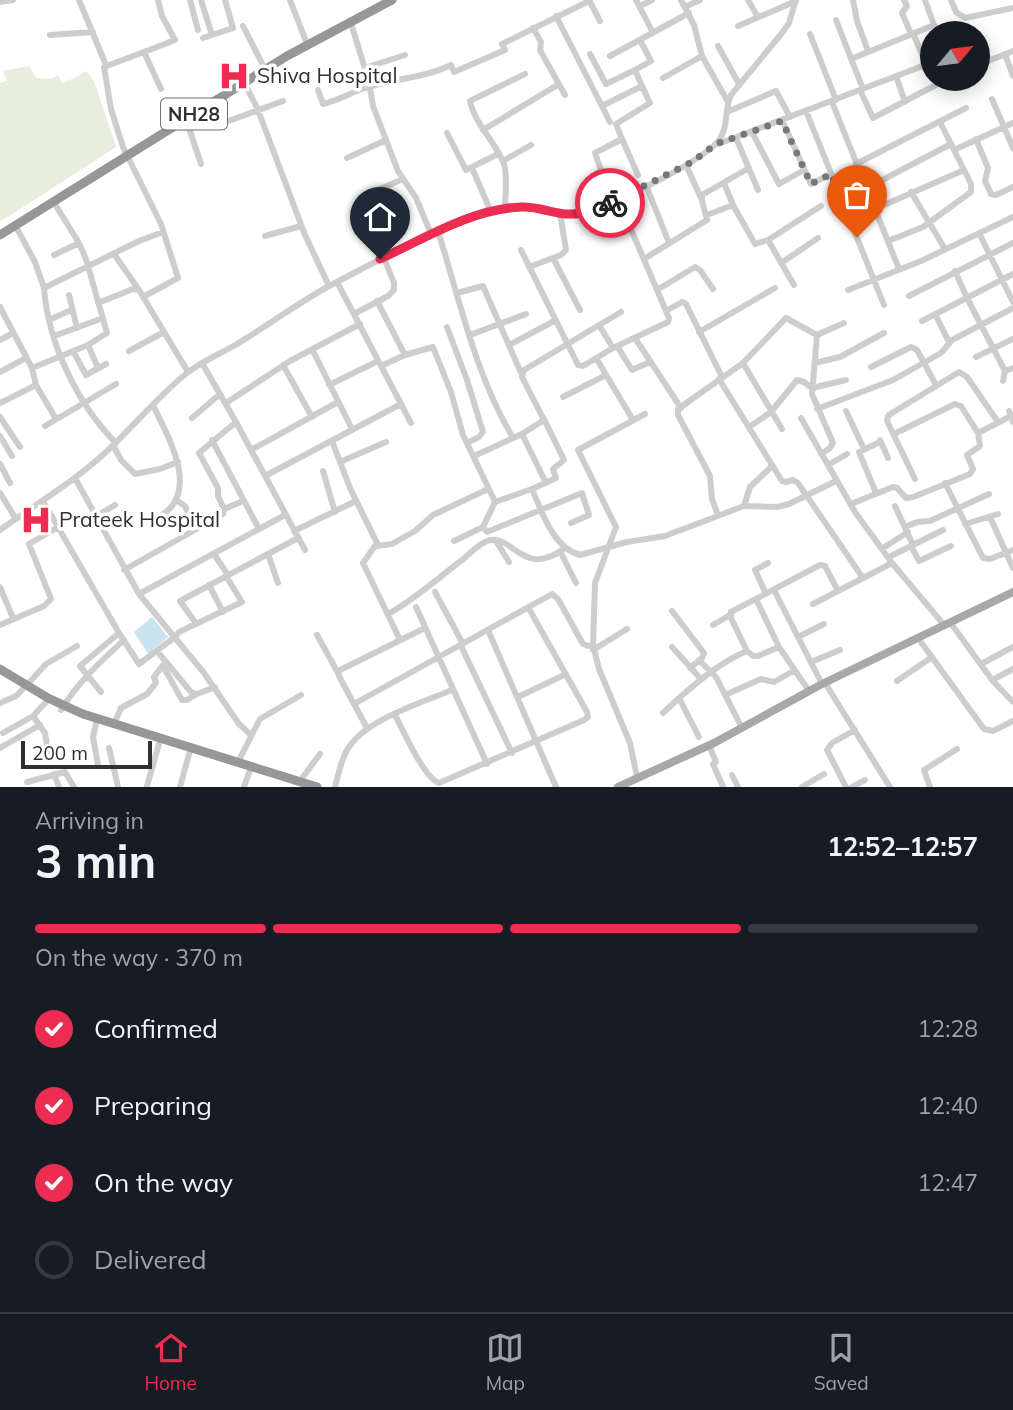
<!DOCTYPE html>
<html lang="en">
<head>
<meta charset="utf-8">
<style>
  :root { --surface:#171b24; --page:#242831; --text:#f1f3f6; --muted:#9ea1a6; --line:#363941; --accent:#ec2d52 }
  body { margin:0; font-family:Mulish,sans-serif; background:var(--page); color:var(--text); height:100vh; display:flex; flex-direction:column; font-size:26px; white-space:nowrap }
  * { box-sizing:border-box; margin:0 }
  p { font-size:23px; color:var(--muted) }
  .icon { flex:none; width:38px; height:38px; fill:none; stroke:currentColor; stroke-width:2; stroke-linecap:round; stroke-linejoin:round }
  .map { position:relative; height:787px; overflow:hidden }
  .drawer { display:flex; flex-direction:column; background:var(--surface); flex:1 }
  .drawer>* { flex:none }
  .needle { width:46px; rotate:61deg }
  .buttons { position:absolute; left:920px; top:21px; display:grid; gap:14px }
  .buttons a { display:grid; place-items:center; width:70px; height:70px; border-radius:50%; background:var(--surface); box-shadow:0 4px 18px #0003; font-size:35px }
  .scale { position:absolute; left:21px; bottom:18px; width:131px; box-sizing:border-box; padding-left:7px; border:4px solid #303030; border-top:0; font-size:19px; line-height:24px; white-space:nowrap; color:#303030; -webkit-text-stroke:5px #fff; paint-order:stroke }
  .pin { position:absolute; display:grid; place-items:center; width:60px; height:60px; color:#fff; margin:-72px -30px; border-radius:50% 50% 50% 0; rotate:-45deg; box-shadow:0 0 7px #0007 }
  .pin .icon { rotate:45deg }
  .courier { position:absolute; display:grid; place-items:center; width:70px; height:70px; margin:-35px; border:5px solid #ec2d52; border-radius:50%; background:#fff; color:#222; box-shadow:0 2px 9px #0007 }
  .head em { font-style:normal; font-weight:700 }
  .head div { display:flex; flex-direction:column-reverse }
  .head { display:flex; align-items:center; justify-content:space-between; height:119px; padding:0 35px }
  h1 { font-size:46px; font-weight:700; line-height:52px }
  .bar { display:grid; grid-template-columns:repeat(4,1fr); gap:10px 7px; align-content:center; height:84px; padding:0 35px }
  .bar i { height:9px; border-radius:5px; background:var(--line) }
  .bar .on { background:var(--accent) }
  .bar p { grid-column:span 4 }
  ol { padding:0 35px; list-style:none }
  li { display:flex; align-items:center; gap:21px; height:77px }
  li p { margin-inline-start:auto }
  li .icon { padding:7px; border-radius:50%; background:var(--accent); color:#fff; stroke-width:4 }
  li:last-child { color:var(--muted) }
  li i { width:38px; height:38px; border:4px solid var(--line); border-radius:50% }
  .tab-bar { display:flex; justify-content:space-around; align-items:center; height:98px; border-top:2px solid var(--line); background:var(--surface); font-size:19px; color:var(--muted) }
  .tab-bar a { display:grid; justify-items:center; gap:4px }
  .tab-bar .on { color:var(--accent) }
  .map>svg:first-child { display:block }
</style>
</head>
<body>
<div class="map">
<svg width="1013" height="787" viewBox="0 0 1013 787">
  <rect width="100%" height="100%" fill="#fff"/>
  <path fill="#e8eddd" d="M29 66 36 78 51 79 58 75 62 84 87 71 95 84 116 147 0 222V83L7 81 3 71Z"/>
  <path fill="#c9e4ee" d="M152 617 168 637 148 654 134 632Z"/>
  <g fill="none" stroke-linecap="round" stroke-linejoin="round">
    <path stroke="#cdcdcd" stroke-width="6" d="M79 0 106 65
      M190 0 198 30
      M201 0 212 35
      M290 0 307 44
      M589 0 600 21
      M636 0 653 33
      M681 0 694 25 702 56 728 102
      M748 0 758 17
      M853 0 857 21 868 51
      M904 0 907 6 902 13 911 34
      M925 0 934 25
      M951 0 956 12 965 18 1013 8
      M0 2 13 0
      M640 6 652 0
      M685 7 700 0
      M556 16 610 122
      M350 20 369 82 373 106 398 171 416 198 431 234
      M836 20 863 89
      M243 26 265 69
      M738 26 796 1
      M533 28 541 42 540 50 565 95
      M913 33 926 64
      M810 34 836 100
      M50 35 93 32
      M203 38 233 28 225 0
      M978 44 983 42
      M718 46 739 84
      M144 52 175 40 162 16 158 0
      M590 54 606 84 635 70
      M1005 54 1013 76
      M610 56 689 13
      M851 59 934 25 941 33
      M978 65 1013 51
      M365 68 405 55
      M896 76 905 102
      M663 78 702 56
      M244 82 258 110 305 235 329 286
      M318 90 323 104C336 101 347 95 359 90 389 79 422 79 451 65L454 72 505 50 502 44 589 1
      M860 90 873 118 947 79
      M992 99 1013 148
      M213 102 222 119 226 122 283 101
      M832 102 899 269
      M602 106 642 86 635 70 651 61 640 40
      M806 111 884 305
      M727 112 776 91 790 117
      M186 119 201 164
      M782 120 811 184 831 174
      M483 130 559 84
      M752 132 779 184 804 170
      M447 133 466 170 498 154
      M736 138 758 190
      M622 139 638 175
      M976 139 988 168 985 181 991 194 996 195 1013 187
      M718 144 933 62
      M954 150 1013 123
      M347 158 386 140
      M503 161 531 145
      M856 164 966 108
      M686 165 701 198
      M472 168 491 212
      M724 183 733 205 755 244 768 240 821 206
      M646 185 669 243
      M867 188 951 144
      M911 192 945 249
      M364 196 403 179
      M53 201 79 243
      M612 202 595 153 622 139 616 124 650 103 642 86
      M505 209C505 195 508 177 504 164 496 142 475 125 470 101L525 74
      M875 209 964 170
      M707 215 733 205
      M15 225 35 262 44 288
      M438 231C460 301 475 374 513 438
      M979 233 1013 302
      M265 236 301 226
      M768 240 794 285
      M888 241 923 227 971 192V184L940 122
      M521 250 578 365 583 366 613 348 668 322 669 318 618 199
      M114 254 139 290
      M553 258 580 310
      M644 259 707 220 702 201V195L749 168
      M781 263 818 238
      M529 267 561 255 566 250 560 213
      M955 271 967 298 1005 371
      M337 282 411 423
      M657 290 695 267 700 270 713 289
      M848 290 921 261 1013 217
      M457 293 483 286 521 373
      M69 295 77 328
      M909 296 1013 243
      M143 297 178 278 161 224 123 147 111 109 104 67 144 52 161 89
      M377 301 405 355
      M98 303 133 289 139 290 188 372
      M0 307 32 368 36 385 56 419
      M666 311 682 302 686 304 722 377
      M354 314 388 296 394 290V283L384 258
      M935 314 949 342
      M49 320 71 310
      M922 321 1013 274
      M599 325 613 348
      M447 327 467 380 483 432 479 437 467 443
      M699 332 775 288
      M470 335 526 314
      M817 335 812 394 833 443 830 448 821 454
      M54 336 103 318
      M635 338 681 408
      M0 340 13 333
      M88 345 98 368
      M509 345 556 320
      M617 346 632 370 650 362
      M312 349 352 429
      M73 351 86 375 106 364
      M129 351 164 332
      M976 357 1013 339
      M596 358 633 420
      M202 363 236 422 305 550
      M743 363 782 429
      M815 363 840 357 884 333
      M283 365 312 417
      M871 367 911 347 917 350 936 385
      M32 368 88 345 107 333 86 259 79 243 54 255
      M0 372 26 358
      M719 379 782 481 786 482 793 480 798 483 863 578
      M1003 381 1005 371 1013 368
      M329 385 378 361
      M563 397 606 375
      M0 403 36 385
      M226 403 290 361 360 324
      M153 405C168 437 200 490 162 515
      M817 409 893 380 941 353 952 340 1013 308
      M846 411 864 449
      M1009 411 1013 422
      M0 417 20 447
      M192 418 220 394
      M801 418 855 512 892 563 944 625
      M45 426 116 384
      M749 427 771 412 797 380 804 382 812 388 846 380
      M522 434 546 483
      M894 434 955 404 961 406 978 433
      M0 436 12 456
      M212 440 259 529
      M880 440 888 458
      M332 441 350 488 377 543 363 563 400 640
      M116 443C77 404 48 342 44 288L139 241 163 232
      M113 445 121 460 135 474 160 469 178 462
      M251 450 338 402
      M474 456 522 434 544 420 522 377 524 370 621 312
      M340 462 386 442
      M0 464 10 483
      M828 465 847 454
      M323 471 335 512
      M265 476 401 404
      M75 478 139 594 204 673 239 724 251 735
      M915 479 887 421 888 416 892 413 959 372 967 377 998 422
      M945 483 983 558 990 559 1013 550
      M488 487 495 502 532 489C542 512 553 548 580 555L627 542 665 536 744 506 777 507 789 504 836 481
      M532 489 556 478 553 469 564 460 544 419
      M0 493 16 519
      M876 493 859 452 880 442
      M176 500 185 506 195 528
      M43 501 119 633 139 664 175 637 179 632 242 602 226 576
      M851 504 893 487 897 488 906 498 913 497 970 474 973 469 967 455 980 446 978 433 1011 416
      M744 506 750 487 772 466
      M895 506 913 545
      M224 509 243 501
      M718 515 712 499 710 476 678 415V409L743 363 786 318 817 335 844 323
      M95 517 115 505
      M990 517 1013 568
      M965 524 998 514
      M483 527 487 532 582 493 589 515 571 523
      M905 527 917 522 930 521 989 494
      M0 530C36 504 74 482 107 451 134 426 158 396 187 373 202 361 220 354 237 344 269 325 299 302 331 285 383 258 434 229 490 212 505 208 522 205 538 207 550 208 561 215 574 214 601 212 703 162 719 140 729 126 724 110 731 95L782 33 789 23 796 0
      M294 531 356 501
      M454 541 483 527 495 502
      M496 541 509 562
      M376 546 392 544 415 531 433 515 486 490 488 487 463 435 451 392 433 347 405 355 381 366
      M911 546 919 561 951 546
      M883 548 908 532
      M560 551 576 583
      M214 554 228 575
      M268 554 278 583
      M889 557 943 530
      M124 570 223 514 224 509 218 496V488L199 453 236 422
      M209 585 223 612
      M0 587 13 618
      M774 590 822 684
      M435 592 463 644
      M139 594 285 515
      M766 594 755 570 768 563
      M813 604 892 563
      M416 607 487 764
      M672 611 704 653 702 658 690 668
      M388 614C414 600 438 578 462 560 470 554 477 545 487 541 513 532 522 580 565 548
      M195 622 180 601 298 538
      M950 622 992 680 1013 702
      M0 625 44 606 51 599 29 544 58 527
      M713 625 730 615
      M488 630 556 787
      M317 635 338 673
      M798 637 824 624
      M918 638 984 729 993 731 1013 721
      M461 646 512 753
      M672 647 701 679
      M779 647 809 691
      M593 650 627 629
      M157 651 191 692 197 694 215 687
      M747 651 731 618V612L820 565 825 566 838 591
      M699 660 716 677 742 728
      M811 662 840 650
      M981 664 1013 647
      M163 666 182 700H187L197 694
      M992 680 1013 669
      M897 681 932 657
      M825 683 890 787
      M26 686 46 664 77 646
      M101 692 80 666 119 633
      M725 695 761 679 774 682 795 670
      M518 697 566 674
      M0 703 16 696 23 689
      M354 704 552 594 558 599 583 644 588 646 593 645
      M61 710C78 682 100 662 124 640
      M663 713 679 698
      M395 715C403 730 424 778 439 783L584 720 588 717 587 712 528 607
      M33 716 45 733 48 751 44 756
      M97 719 93 737 98 765
      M114 724 121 708 147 694 156 683 154 677 163 665
      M367 728 340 678 338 673 340 670 425 628
      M3 733 33 716 46 702
      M699 737 679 698C701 679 721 662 747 651L753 656H758L779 647 756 599
      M709 745 716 762 713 764 723 787
      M0 748 40 725
      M109 748 118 787
      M238 762 260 719 301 695
      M54 774 59 787
      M732 775 738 787
      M637 777 630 743 599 669 593 645 595 583 616 527 578 450 645 414
      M300 781 320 754
      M27 782 65 772 74 787
      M147 786 161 737
      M180 787 191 747
      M244 787 251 767
      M335 787C338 775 341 761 347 750 364 720 421 703 452 690
      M802 787 824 774
      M846 787 827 750 832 743 855 730
      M852 787 865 780
      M930 787 924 770 957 749"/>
    <path stroke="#a8a8a8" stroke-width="8" d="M618 787 714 743 822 684 1013 592"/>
    <path stroke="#979797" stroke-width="9" d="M0 235 287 56 392 0
      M0 669 48 698 83 714 317 787"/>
  </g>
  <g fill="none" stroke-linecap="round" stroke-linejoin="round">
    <path stroke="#787878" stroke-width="7" stroke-dasharray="0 12.6" d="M610 203 692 162 716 144 782 121 811 184 831 174 857 237"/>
    <path stroke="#ec2d52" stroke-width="9" d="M380 259C424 239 471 209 521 207 538 206 553 214 569 214 583 215 598 208 610 203"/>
  </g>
  <defs>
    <symbol id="hospital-bare" viewBox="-9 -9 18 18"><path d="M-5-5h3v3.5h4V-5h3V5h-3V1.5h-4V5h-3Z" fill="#ec2d52" stroke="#fff" stroke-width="2.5" paint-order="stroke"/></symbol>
  </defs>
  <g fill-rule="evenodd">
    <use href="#hospital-bare" x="212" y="54" width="44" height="44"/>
    <use href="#hospital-bare" x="14" y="498" width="44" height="44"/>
  </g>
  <g text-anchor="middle" stroke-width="7" stroke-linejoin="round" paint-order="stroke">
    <rect fill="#fff" stroke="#6e6e6e" stroke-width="2" x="161" y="98.5" width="66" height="31" rx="5"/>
    <g font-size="19" font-weight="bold" fill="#303030">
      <text x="194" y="121">NH28</text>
    </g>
    <g font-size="21" fill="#303030" stroke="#fff" text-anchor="start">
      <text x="257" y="83">Shiva Hospital</text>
      <text x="59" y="527">Prateek Hospital</text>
    </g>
  </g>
</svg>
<div class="buttons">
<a><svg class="needle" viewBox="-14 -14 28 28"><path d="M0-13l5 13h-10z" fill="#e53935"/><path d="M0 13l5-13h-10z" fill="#9ea1a6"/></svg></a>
</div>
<div class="scale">200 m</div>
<div class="pin" style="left:857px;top:237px;background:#ea580c"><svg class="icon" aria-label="bag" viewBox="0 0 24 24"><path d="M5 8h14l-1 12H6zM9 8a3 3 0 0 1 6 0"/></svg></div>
<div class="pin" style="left:380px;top:259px;background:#1f2937"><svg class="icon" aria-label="home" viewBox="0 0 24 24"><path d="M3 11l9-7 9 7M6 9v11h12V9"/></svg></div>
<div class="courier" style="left:610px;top:203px"><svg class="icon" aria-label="bike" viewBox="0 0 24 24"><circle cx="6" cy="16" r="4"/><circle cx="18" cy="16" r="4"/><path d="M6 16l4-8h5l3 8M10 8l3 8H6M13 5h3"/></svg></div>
</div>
<section class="drawer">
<div class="head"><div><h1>3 min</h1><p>Arriving in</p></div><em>12:52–12:57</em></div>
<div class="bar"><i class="on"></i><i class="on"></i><i class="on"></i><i></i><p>On the way · 370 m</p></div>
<ol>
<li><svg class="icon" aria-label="check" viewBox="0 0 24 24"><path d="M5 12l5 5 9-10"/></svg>Confirmed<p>12:28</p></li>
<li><svg class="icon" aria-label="check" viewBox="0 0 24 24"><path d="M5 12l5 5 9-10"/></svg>Preparing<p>12:40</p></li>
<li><svg class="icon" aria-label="check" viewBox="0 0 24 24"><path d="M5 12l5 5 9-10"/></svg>On the way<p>12:47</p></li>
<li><i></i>Delivered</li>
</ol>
</section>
<nav class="tab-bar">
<a class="on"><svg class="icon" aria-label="home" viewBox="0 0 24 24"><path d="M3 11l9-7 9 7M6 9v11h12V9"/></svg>Home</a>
<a><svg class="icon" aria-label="map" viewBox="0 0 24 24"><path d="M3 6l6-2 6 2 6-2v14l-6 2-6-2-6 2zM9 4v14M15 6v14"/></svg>Map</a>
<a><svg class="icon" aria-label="saved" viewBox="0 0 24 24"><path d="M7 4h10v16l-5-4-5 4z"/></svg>Saved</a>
</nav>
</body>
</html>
